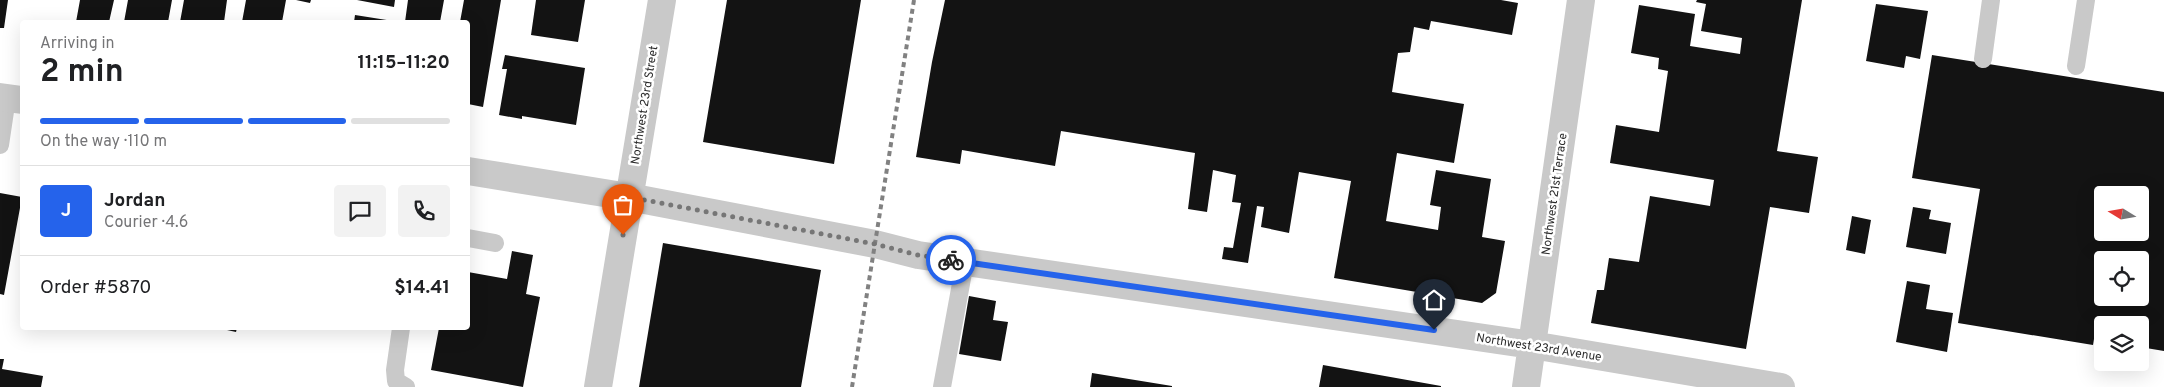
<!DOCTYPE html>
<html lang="en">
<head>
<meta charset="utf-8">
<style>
  :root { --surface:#fff; --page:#f2f2f2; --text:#202124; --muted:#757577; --line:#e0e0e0; --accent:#2563eb }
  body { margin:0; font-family:Overpass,sans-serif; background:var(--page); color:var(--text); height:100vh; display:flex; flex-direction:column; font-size:19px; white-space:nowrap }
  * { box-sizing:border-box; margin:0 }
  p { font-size:16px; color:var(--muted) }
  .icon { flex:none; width:28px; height:28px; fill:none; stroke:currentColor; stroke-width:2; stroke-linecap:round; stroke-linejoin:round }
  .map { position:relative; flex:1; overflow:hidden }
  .drawer { position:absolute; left:20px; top:20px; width:450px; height:310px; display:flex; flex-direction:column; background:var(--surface); border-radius:5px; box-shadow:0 5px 20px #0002 }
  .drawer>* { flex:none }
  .needle { width:32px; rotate:281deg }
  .controls { position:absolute; left:2094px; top:186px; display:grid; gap:10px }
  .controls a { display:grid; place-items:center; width:55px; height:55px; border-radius:5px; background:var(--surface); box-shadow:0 5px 20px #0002; font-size:25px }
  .pin { position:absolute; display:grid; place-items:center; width:42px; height:42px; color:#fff; margin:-51px -21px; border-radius:50% 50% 50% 0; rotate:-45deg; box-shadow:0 0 5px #0007 }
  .pin .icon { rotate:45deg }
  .courier { position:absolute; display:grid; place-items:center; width:50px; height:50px; margin:-25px; border:4px solid #2563eb; border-radius:50%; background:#fff; color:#222; box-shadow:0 1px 6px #0007 }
  .overview em { font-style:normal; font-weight:700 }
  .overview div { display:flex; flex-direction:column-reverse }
  .overview { display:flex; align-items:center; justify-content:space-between; height:85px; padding:0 20px }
  h1 { font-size:32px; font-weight:700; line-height:38px }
  .bar { display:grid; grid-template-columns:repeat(4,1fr); gap:8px 5px; align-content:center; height:60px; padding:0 20px }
  .bar i { height:6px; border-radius:4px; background:var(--line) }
  .bar .on { background:var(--accent) }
  .bar p { grid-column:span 4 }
  .line { display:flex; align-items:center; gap:12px; padding:0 20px; border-top:1px solid var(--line) }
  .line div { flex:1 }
  .round { display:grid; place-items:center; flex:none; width:52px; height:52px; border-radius:5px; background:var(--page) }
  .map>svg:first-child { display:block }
</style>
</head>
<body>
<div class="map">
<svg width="2164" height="387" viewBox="0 0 2164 387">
  <rect width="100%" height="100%" fill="#fff"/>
  <path fill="#131313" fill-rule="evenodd" d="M0 0H8L4 28H0Z
    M80 0H114L109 22H76Z
    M128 0H172L168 22H124Z
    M184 0H227L224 22H180Z
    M246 0H286L282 22H242Z
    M296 0H311L310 3Z
    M357 0H395L394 7Z
    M408 0H444L440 22H405Z
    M464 0H501L483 107 468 104V22H460Z
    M536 0H585L578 42 531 35Z
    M727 0H861L834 164 703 142Z
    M945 0H1501L1518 3 1512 35 1431 21 1429 30 1414 27 1410 52 1398 53 1392 92 1464 104 1454 163 1397 153 1386 221 1438 230 1441 207 1430 205 1436 170 1491 179 1482 237 1505 241 1496 293 1482 303 1334 278 1351 181 1299 172 1289 233 1261 227 1264 207 1257 206 1248 263 1222 259 1224 247 1233 248 1241 203 1232 202 1236 175 1213 170 1207 212 1188 209 1195 153 1061 131 1055 166 962 150 960 164 916 157 932 62Z
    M1697 0H1802L1777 151 1818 157 1809 213 1770 207 1746 349 1591 323 1597 290H1604L1609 258 1639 262 1650 196 1710 206 1714 180 1610 163 1616 125 1659 132 1668 71 1658 69 1659 58 1631 53 1639 5 1695 14 1690 46 1740 54 1742 38 1701 31 1706 4 1696 2Z
    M1876 4 1928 11 1920 59 1906 56 1904 68 1866 61Z
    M355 15 393 21V22H354Z
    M505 55 585 68 576 125 522 116V119L499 115 507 69H502Z
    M1932 55 2164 92V351L2140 347V325H2102V341L2094 339 2093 345 1958 323 1980 189 1912 178ZM2102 195H2140V232H2102ZM2102 260H2140V298H2102Z
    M0 193 22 197 4 295 0 294Z
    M1913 207 1931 210 1929 219 1951 223 1946 254 1906 247Z
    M1852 216 1871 220 1865 254 1846 250Z
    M663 243 821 270 801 387H639Z
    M512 251 533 255 526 294 540 297 523 387 431 370 439 328H468V272L507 279Z
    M1907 281 1930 285 1926 309 1953 313 1947 352 1896 342Z
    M969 296 996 301 993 320 1008 322 1001 361 959 354Z
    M218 328H237L236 332Z
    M0 359H4L2 369 43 376 41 387H0Z
    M1323 365 1441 386V387H1319Z
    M1092 373 1172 386V387H1090Z"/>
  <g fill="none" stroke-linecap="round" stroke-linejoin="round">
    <path stroke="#c9c9c9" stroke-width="18" d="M1983 59 1991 0
      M2076 66 2086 0
      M0 145 7 98
      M468 238 495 243
      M401 328 395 370 396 381 406 387
      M942 387 965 262"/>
    <path stroke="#c9c9c9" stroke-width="28" d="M0 97 22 100
      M468 171 629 197 875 244 918 255 1532 345 1781 387
      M598 387 662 0
      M1526 387 1581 0"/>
    <path stroke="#818181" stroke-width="4" stroke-dasharray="5 4" stroke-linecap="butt" d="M852 387 914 0"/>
  </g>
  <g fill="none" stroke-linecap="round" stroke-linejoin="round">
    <path stroke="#767676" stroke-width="5" stroke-dasharray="0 9" d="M623 235 629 197 875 244 918 255 951 260"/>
    <path stroke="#2563eb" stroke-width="6" d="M951 260 1434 330"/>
  </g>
  <g text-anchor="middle" stroke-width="5" stroke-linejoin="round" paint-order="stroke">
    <g font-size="12" fill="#2c2c2c" stroke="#fff">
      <text transform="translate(644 105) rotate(-81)" y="4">Northwest 23rd Street</text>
      <text transform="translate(1554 194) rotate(-82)" y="4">Northwest 21st Terrace</text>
      <text transform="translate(1539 347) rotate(9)" y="4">Northwest 23rd Avenue</text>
    </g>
  </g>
</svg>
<div class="controls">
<a><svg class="needle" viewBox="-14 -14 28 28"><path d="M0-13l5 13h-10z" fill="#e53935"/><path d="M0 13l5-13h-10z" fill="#757577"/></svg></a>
<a><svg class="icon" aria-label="locate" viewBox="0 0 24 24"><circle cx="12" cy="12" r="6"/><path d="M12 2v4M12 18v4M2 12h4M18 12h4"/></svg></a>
<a><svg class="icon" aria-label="layers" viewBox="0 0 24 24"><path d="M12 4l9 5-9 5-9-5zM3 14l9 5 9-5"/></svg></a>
</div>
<div class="pin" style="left:623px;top:235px;background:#ea580c"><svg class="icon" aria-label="bag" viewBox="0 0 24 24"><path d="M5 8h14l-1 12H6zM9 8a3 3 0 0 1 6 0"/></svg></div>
<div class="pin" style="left:1434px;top:330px;background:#1f2937"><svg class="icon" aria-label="home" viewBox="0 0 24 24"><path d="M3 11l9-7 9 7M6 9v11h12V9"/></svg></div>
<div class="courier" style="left:951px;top:260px"><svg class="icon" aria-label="bike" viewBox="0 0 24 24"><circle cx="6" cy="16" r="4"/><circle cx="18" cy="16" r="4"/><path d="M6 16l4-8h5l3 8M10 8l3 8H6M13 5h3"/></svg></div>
<section class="drawer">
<div class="overview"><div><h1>2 min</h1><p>Arriving in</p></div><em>11:15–11:20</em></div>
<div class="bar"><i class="on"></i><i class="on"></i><i class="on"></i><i></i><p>On the way · 110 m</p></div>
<div class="line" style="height:90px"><b class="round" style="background:var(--accent);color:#fff">J</b><div><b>Jordan</b><p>Courier · 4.6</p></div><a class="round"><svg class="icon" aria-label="chat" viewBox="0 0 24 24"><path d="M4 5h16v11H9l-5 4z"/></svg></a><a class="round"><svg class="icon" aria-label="phone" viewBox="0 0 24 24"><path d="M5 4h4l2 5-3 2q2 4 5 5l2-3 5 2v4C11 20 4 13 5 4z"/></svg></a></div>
<div class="line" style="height:65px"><div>Order #5870</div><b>$14.41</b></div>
</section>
</div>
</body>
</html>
